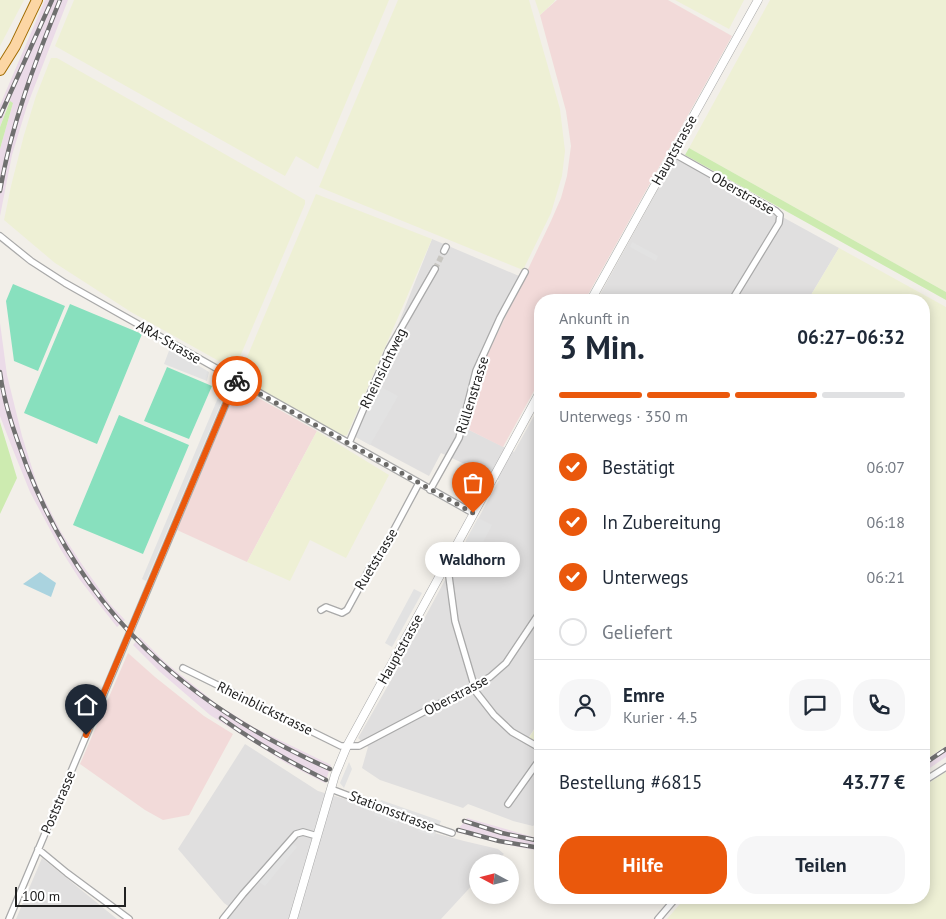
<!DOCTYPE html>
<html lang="de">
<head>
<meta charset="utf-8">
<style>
  :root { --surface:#fff; --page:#f6f6f7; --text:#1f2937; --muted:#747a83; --line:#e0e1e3; --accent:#ea580c }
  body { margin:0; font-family:"PT Sans",sans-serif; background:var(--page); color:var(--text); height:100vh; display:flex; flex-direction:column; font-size:19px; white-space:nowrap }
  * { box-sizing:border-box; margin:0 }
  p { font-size:16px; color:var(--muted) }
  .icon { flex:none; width:28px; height:28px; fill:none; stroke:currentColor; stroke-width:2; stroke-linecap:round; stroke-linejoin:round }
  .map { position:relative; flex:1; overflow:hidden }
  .details { position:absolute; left:534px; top:294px; width:396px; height:610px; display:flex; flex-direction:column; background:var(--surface); border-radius:20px; box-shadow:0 2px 12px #0003 }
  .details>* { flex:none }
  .needle { width:32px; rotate:277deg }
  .fabs { position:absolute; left:469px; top:854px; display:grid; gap:10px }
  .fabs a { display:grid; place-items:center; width:50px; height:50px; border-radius:50%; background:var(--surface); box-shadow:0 2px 12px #0003; font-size:25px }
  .scale { position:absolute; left:15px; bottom:12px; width:111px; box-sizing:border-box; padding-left:5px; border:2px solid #222; border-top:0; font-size:14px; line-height:18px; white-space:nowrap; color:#222; -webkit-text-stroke:4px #fff; paint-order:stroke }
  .pin { position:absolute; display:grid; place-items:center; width:42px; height:42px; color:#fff; margin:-51px -21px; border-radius:50% 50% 50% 0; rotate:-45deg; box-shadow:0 0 5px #0007 }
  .pin .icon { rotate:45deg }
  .courier { position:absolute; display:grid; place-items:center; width:50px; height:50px; margin:-25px; border:4px solid #ea580c; border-radius:50%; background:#fff; color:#222; box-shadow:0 1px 6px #0007 }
  .bubble { position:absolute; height:35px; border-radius:18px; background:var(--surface); box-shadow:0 2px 12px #0003; font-size:16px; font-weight:600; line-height:35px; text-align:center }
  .summary em { font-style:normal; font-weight:600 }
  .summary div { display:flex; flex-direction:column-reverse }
  .summary { display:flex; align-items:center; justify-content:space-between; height:85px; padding:0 25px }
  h1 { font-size:32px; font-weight:600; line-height:38px }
  .bar { display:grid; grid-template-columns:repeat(4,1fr); gap:8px 5px; align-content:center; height:60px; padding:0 25px }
  .bar i { height:6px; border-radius:4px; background:var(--line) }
  .bar .on { background:var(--accent) }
  .bar p { grid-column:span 4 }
  .line { display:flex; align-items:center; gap:12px; padding:0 25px; border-top:1px solid var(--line) }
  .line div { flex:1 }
  .round { display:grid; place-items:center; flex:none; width:52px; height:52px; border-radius:20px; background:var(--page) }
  ol { padding:0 25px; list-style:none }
  li { display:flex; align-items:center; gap:15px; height:55px }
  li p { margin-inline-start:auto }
  li .icon { padding:5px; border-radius:50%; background:var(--accent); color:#fff; stroke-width:4 }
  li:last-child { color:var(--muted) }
  li i { width:28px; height:28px; border:2px solid var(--line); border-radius:50% }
  .cta { display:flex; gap:10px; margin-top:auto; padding:10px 25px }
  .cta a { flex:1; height:58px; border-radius:20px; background:var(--accent); color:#fff; font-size:20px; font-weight:600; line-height:58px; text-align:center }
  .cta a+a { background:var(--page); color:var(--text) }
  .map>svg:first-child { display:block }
</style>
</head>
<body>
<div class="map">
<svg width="946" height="919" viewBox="0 0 946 919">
  <rect width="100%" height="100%" fill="#f2efe9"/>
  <path fill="#e0dfdf" d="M675 158 839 248 808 300H597Z
    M432 239 519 276 477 362 465 428 514 452 540 405V720L525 743 540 751V819L533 826 513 821 468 804 463 808 380 780 362 768 368 747 358 738 390 682 499 480 441 453 429 476 354 436Z
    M245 744 318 791 355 802 416 828 464 841 498 849 504 854 495 862H478L477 880 441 919H227L234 910 224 903 178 849Z
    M42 858 117 919H16Z"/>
  <path fill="#f2dad9" d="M557 0H668L732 36 585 300H540V380L503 447 465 428 472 390 479 372 551 221 561 198 567 176 571 146 566 111 540 15Z
    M237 386 317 431 247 562 177 530Z
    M128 653 155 677 204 716 233 734 189 815 163 820 145 810 80 764Z"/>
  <path fill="#ebdbe8" d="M45 0H68L27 106 12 155 0 216V149L13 103 9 102 0 127V105Z
    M0 323 7 375 22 436 38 487 61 532 81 563 110 604 125 620 117 627 80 580 61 550 30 492 11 445 0 416Z
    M140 637 166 663 218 705 257 729 331 765 325 783 286 763 210 715 159 671 133 645Z
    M946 746V757L924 772V761Z
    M467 818 540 839V851L503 844 456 832Z"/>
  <path fill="#eef0d5" d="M0 0H24L0 46Z
    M74 0H389L318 169 296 156 285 176 55 46Z
    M398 0H529L560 109 565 151 562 176 551 213 523 270 319 187Z
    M535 0H555L554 2 540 15Z
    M675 0H744L729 29Z
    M770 0H946V292L689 148Z
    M51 58H57L305 200V204L239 359 235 366 232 367 226 365 131 312 55 263 4 220 11 186 24 135 36 96Z
    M316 194 432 239 347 435 343 436 246 382 241 375 242 369Z
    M839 248 946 307V746L924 761V300H808Z
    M317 431 389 475 346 558 310 540 290 581 247 562Z
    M540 720V748L527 741Z
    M946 772V919H667L685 898H924V786Z"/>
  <path fill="#cdebb0" d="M10 101 13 103 0 149V127Z
    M689 148 946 292V300L685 155Z
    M0 422 17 478 0 514Z"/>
  <path fill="#88e0be" d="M13 284 65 306 38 371 14 361 6 301Z
    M70 304 142 334 97 444 24 413Z
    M167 367 212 386 189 439 144 421Z
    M119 415 189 445 143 554 73 525Z"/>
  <path fill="#e2e2e2" d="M632 242 658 256 656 261 630 247Z
    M170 348 209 372 207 381 164 364Z
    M381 387 398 396 370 445 354 436Z
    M220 393 225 394 146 581 142 579Z
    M478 518 492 525 481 546 500 558 490 571 470 560 474 554 469 551 470 548 466 540Z
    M414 589 422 593 392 647 385 643Z
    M349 762 352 769 344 788 340 783Z
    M381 800 441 821 438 828 379 806Z
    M376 810 399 819 397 824 374 815Z
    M420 826 436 832 434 837 418 831Z
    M292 843 297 847 265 886 259 882Z"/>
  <path fill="#aad3df" d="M40 572 56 583 51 597 23 584Z"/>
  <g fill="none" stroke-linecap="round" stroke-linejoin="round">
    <path stroke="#c8c6c1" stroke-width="5.5" stroke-dasharray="5.5 3" stroke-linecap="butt" d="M435 269 444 251"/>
    <defs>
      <path id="minor" d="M673 153 776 211 780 215 779 223 732 300
        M0 236 31 261 65 283 473 513
        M444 251 446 247
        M349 443 389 349 435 269
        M430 490 459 438 476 371 500 318 525 272
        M447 562 455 621 476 692 494 715 512 732 540 748
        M321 610 326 607 342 613 347 610 371 566 381 554 419 483
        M183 668 341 746H359L490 677 506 663 540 612
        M924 781 946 767
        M331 789 407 818 452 833
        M508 804 540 759
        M38 849 67 873 129 919
        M9 919 236 380
        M223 919 243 894 296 834 303 832 317 836
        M658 919 676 898"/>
      <path id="tertiary" d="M591 300 758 0
        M293 919 335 775 347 746 540 392"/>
      <path id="primary" d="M0 70 15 46 37 0"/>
    </defs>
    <use href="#minor" stroke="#a9a9a9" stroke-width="8"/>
    <use href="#tertiary" stroke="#a9a9a9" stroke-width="9"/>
    <use href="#primary" stroke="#a06b00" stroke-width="12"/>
    <use href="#minor" stroke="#fff" stroke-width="5.5"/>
    <use href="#tertiary" stroke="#fff" stroke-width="8"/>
    <use href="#primary" stroke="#fcd6a4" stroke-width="10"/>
    <defs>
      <path id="rail" d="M0 116 52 0
        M0 191C11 125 35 62 60 0
        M0 372C4 405 16 437 27 467 84 614 188 706 330 769
        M221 718C254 742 290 762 326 780
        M924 764 946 749
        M464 821 502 833 540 841
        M458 830 499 841 540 848"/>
    </defs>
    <use href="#rail" stroke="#707070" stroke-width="4.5"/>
    <use href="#rail" stroke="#fff" stroke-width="2.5" stroke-dasharray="8" stroke-linecap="butt"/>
  </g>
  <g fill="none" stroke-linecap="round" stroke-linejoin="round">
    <path stroke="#6b6a68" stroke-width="5" stroke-dasharray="0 9" d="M237 381 473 513"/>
    <path stroke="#ea580c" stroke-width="6" d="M86 735 236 380 237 381"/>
  </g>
  <g text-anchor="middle" stroke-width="4.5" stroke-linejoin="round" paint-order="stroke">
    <g font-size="14" fill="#222" stroke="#fff">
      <text transform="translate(674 150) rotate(-61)" y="5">Hauptstrasse</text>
      <text transform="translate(743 193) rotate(30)" y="5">Oberstrasse</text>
      <text transform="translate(169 342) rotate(30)" y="5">ARA-Strasse</text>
      <text transform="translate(383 368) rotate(-64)" y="5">Rheinsichtweg</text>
      <text transform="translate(472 395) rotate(-73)" y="5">Rüllenstrasse</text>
      <text transform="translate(376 559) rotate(-59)" y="5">Ruetstrasse</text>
      <text transform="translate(400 649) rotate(-61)" y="5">Hauptstrasse</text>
      <text transform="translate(456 695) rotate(-28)" y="5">Oberstrasse</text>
      <text transform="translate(265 708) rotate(26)" y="5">Rheinblickstrasse</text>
      <text transform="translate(58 802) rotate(-67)" y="5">Poststrasse</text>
      <text transform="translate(392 811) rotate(21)" y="5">Stationsstrasse</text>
    </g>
  </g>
</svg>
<div class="fabs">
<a><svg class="needle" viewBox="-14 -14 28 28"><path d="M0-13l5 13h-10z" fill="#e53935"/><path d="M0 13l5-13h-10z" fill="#747a83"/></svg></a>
</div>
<div class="scale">100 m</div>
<div class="pin" style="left:473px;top:513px;background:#ea580c"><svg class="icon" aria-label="bag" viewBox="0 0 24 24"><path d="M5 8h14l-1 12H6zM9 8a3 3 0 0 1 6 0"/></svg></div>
<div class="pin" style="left:86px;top:735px;background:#1f2937"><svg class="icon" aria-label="home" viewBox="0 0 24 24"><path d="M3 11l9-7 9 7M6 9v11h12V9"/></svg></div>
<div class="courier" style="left:237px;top:381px"><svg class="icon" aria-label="bike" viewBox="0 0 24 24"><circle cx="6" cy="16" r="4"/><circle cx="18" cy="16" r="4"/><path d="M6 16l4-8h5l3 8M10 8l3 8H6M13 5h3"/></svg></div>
<div class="bubble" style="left:425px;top:542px;width:95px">Waldhorn</div>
<section class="details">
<div class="summary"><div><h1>3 Min.</h1><p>Ankunft in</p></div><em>06:27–06:32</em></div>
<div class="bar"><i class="on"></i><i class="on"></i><i class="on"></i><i></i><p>Unterwegs · 350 m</p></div>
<ol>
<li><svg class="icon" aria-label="check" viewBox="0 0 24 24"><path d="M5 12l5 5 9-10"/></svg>Bestätigt<p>06:07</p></li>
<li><svg class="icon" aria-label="check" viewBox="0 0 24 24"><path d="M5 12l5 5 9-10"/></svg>In Zubereitung<p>06:18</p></li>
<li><svg class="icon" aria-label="check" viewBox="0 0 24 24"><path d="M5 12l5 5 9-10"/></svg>Unterwegs<p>06:21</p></li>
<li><i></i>Geliefert</li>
</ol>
<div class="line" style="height:90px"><a class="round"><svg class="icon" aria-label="person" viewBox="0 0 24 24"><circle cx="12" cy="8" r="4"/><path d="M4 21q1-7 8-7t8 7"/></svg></a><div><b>Emre</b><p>Kurier · 4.5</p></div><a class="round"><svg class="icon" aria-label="chat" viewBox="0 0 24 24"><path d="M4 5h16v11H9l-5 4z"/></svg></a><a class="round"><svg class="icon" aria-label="phone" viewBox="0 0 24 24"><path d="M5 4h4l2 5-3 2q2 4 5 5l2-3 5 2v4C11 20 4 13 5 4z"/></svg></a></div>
<div class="line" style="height:65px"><div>Bestellung #6815</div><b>43.77 €</b></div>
<div class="cta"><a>Hilfe</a><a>Teilen</a></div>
</section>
</div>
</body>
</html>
